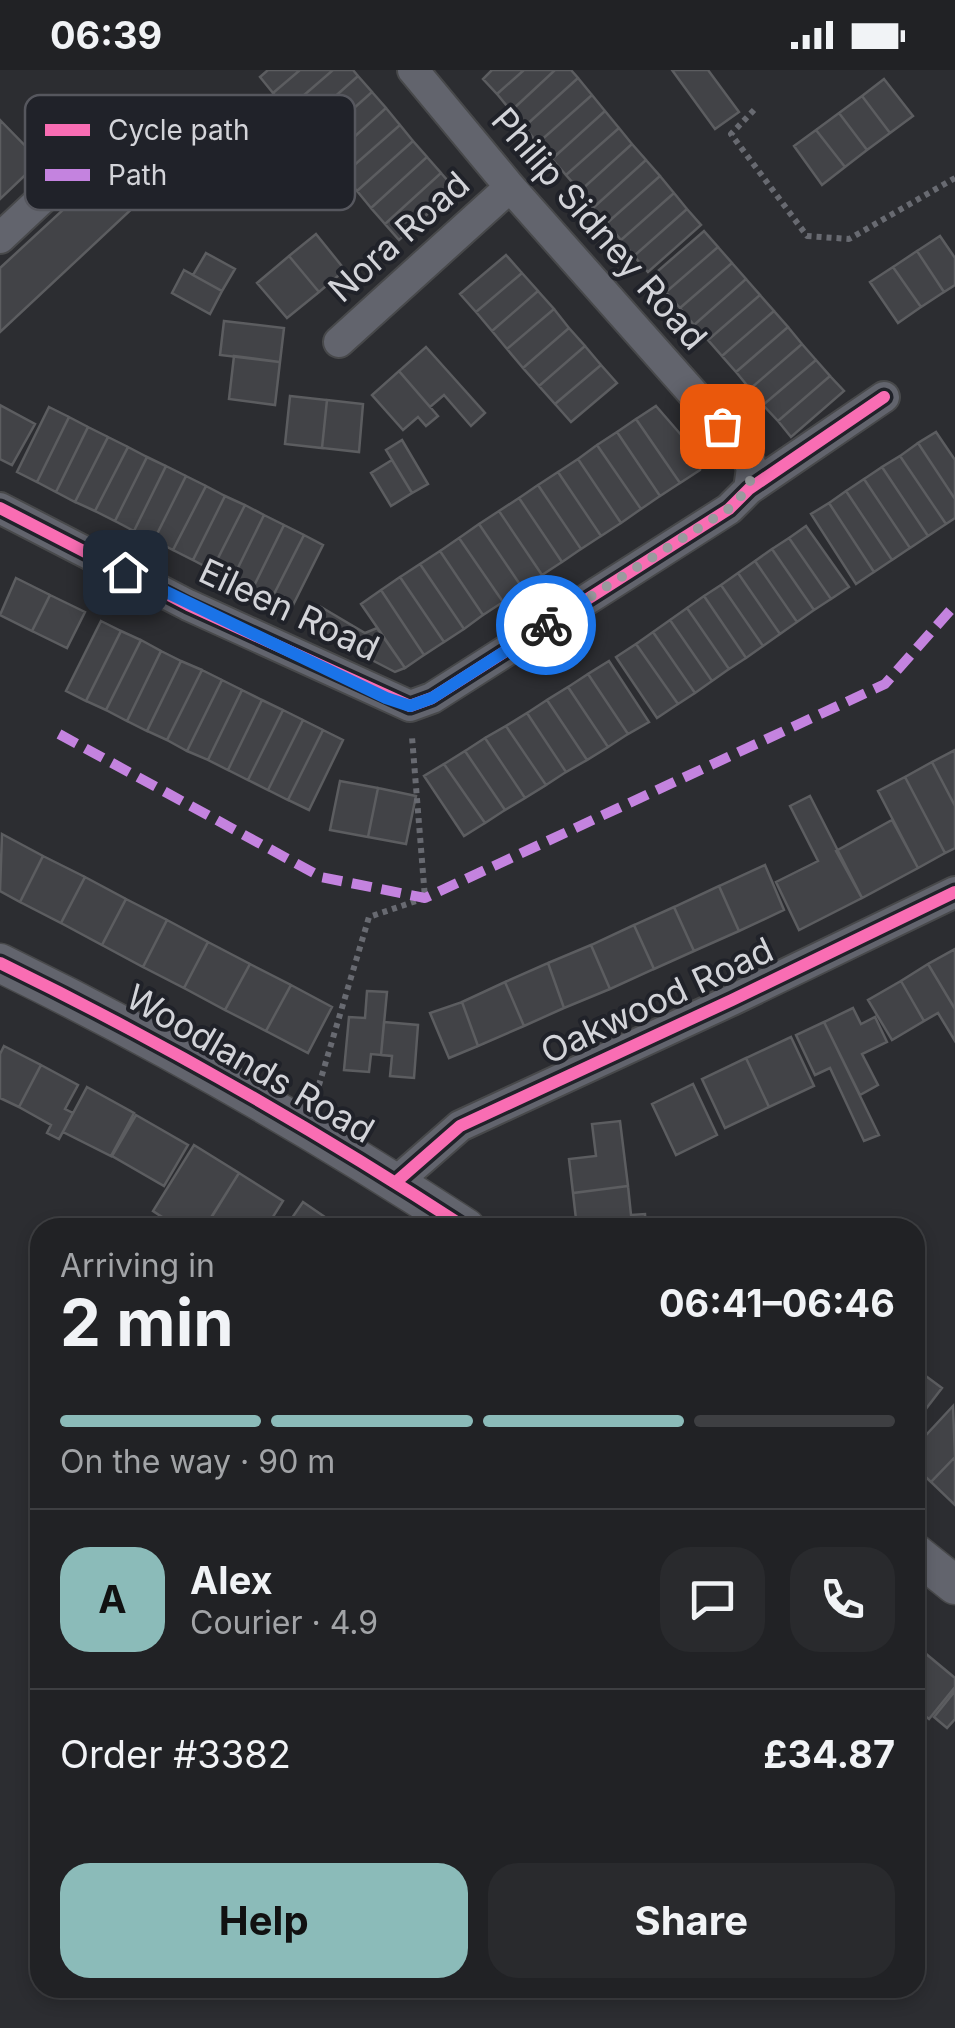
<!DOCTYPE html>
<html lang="en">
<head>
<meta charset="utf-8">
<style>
  :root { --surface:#212225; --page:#292a2d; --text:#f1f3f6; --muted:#a2a4a7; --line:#3e3f42; --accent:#8bbbb9 }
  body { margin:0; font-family:Inter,sans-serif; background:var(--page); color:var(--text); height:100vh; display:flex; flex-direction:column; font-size:38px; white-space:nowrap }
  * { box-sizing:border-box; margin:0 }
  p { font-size:32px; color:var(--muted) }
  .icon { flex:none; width:55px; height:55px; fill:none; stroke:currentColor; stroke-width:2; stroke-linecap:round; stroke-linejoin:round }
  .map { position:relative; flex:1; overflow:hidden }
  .sheet { position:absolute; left:30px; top:1148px; width:895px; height:780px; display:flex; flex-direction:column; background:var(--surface); border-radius:30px; box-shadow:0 5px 15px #0003,0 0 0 2px var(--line) }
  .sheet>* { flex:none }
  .pin { position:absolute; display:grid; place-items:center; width:85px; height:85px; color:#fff; margin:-42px; border-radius:20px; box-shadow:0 5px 15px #0006 }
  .courier { position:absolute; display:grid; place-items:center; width:100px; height:100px; margin:-50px; border:8px solid #1a73e8; border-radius:50%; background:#fff; color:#222; box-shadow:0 2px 12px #0007 }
  .overview em { font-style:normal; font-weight:700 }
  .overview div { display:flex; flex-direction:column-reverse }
  .overview { display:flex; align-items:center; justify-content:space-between; height:170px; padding:0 30px }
  h1 { font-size:65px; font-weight:700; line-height:75px }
  .bar { display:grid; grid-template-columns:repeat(4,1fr); gap:15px 10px; align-content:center; height:120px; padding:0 30px }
  .bar i { height:12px; border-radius:8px; background:var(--line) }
  .bar .current { background:var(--accent) }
  .bar p { grid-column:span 4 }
  .line { display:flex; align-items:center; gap:25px; padding:0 30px; border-top:2px solid var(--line) }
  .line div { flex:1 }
  .round { display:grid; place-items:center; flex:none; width:105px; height:105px; border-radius:30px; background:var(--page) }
  .cta { display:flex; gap:20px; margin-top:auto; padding:20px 30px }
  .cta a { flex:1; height:115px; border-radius:30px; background:var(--accent); color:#111; font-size:40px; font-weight:700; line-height:115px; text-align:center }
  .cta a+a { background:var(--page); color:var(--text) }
  .status { display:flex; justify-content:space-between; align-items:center; height:70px; padding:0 50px; background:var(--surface); direction:ltr }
  .status svg { height:28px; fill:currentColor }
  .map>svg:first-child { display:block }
</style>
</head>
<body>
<div class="status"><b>06:39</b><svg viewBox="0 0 49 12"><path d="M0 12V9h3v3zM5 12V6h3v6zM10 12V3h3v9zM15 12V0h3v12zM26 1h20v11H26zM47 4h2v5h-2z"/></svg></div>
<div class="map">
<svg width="955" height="1958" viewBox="0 0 955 1958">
  <rect width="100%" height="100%" fill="#2c2d31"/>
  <path fill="#424347" stroke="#5c5d60" stroke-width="2.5" d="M268 0H300L273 23 260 7Z
    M300 0H333L288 39 273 23Z
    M333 0H353L358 6 302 56 288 39Z
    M492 0H524L497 24 483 9Z
    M524 0H555L511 41 497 24Z
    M555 0H571L578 8 524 57 511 41Z
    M672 0H708L739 42 715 59Z
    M358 6 372 22 316 72 302 56Z
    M578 8 592 25 538 73 524 57Z
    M884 9 913 46 890 63 862 26Z
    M372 22 386 38 330 89 316 72Z
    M592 25 605 41 552 89 538 73Z
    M862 26 890 63 867 80 839 43Z
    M386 38 400 55 343 105 330 89Z
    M605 41 619 58 566 105 552 89Z
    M839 43 867 80 845 97 816 60Z
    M0 50 40 91 0 129Z
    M400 55 413 71 357 121 343 105Z
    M619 58 632 74 580 121 566 105Z
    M816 60 845 97 822 115 794 76Z
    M413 71 427 87 371 138 357 121Z
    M632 74 646 90 593 138 580 121Z
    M427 87 441 103 385 154 371 138Z
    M646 90 660 106 607 153 593 138Z
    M105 101 136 135 0 262V198Z
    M441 103 455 119 399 170 385 154Z
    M660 106 674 123 621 170 607 153Z
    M674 123 687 139 634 186 621 170Z
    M687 139 701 155 648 202 634 186Z
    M704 161 718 177 666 222 652 206Z
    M316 164 345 200 319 222 289 186Z
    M940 166 955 188V215L944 222 917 181Z
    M718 177 732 193 680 238 666 222Z
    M917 181 944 222 921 237 893 197Z
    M206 183 235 199 222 221 193 205Z
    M506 185 522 203 476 242 460 224Z
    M289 186 319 222 287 248 257 213Z
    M732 193 746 209 694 255 680 238Z
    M893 197 921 237 898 253 870 212Z
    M184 200 222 221 210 244 172 223Z
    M522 203 538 221 492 261 476 242Z
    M746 209 760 225 708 270 694 255Z
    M538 221 554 239 507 279 492 261Z
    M760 225 774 241 722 286 708 270Z
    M554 239 569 258 523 298 507 279Z
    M774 241 788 257 736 302 722 286Z
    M224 251 284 258 280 292 220 285Z
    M788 257 802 274 750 319 736 302Z
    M569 258 585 276 539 316 523 298Z
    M802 274 816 290 763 335 750 319Z
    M585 276 601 295 555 334 539 316Z
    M426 277 485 343 471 356 444 325 430 337 399 301Z
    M234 286 280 292 275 335 229 329Z
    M816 290 830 306 778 351 763 335Z
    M601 295 617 313 571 352 555 334Z
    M399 301 438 346 426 356 418 347 403 360 372 325Z
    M830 306 844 321 791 367 778 351Z
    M290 326 327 330 322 378 285 374Z
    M327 330 363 334 359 382 322 378Z
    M0 335 35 354 12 395 0 389Z
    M656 336 702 389 700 400 680 413 636 349Z
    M49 337 69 347 37 412 17 402Z
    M69 347 88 357 56 422 37 412Z
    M636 349 680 413 660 426 617 362Z
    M88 357 108 367 75 432 56 422Z
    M617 362 660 426 641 439 597 375Z
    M936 362 955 390V429L918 373Z
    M108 367 128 377 95 441 75 432Z
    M402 370 428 414 412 423 386 380Z
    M918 373 955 429V448L946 454 900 386Z
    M597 375 641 439 621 453 578 389Z
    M128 377 147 387 115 451 95 441Z
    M900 386 946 454 928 466 882 397Z
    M147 387 166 396 134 461 115 451Z
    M578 389 621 453 601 466 558 402Z
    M392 390 412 423 391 436 371 403Z
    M166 396 186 406 154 470 134 461Z
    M882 397 928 466 910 478 864 409Z
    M558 402 601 466 581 479 538 415Z
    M186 406 206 416 173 480 154 470Z
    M864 409 910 478 892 490 846 421Z
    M538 415 581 479 562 492 519 428Z
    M206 416 225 426 193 490 173 480Z
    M846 421 892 490 874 502 829 433Z
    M225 426 245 435 212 500 193 490Z
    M519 428 562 492 542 505 499 441Z
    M829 433 874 502 856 514 811 444Z
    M245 435 264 445 232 510 212 500Z
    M499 441 542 505 523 519 479 454Z
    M264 445 284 455 252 520 232 510Z
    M479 454 523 519 503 532 459 468Z
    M284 455 304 465 271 530 252 520Z
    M806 456 849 517 831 529 789 468Z
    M304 465 323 475 291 539 271 530Z
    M459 468 503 532 483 545 440 481Z
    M789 468 831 529 814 540 772 479Z
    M772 479 814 540 797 552 755 491Z
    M440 481 483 545 464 559 420 494Z
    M755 491 797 552 780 564 738 503Z
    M420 494 464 559 444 572 400 507Z
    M738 503 780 564 763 576 721 515Z
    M400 507 444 572 424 585 381 520Z
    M16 508 50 525 32 561 0 545Z
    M721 515 763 576 746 588 704 526Z
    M381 520 424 585 405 598 361 534Z
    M50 525 85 542 67 578 32 561Z
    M704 526 746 588 729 599 687 538Z
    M321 537 365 563 377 558 405 598 395 602 310 558Z
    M687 538 729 599 712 611 670 550Z
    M670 550 712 611 695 623 653 562Z
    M101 551 121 561 86 631 66 621Z
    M121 561 141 570 106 640 86 631Z
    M653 562 695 623 678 634 636 574Z
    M141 570 161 581 127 651 106 640Z
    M636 574 678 634 657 648 616 587Z
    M161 581 181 591 147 661 127 651Z
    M181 591 202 600 167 670 147 661Z
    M609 591 649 652 628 664 588 604Z
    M202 600 222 610 187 681 167 670Z
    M588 604 628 664 608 677 568 617Z
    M222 610 242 620 208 690 187 681Z
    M568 617 608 677 587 690 547 630Z
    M242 620 262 630 228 700 208 690Z
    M262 630 283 640 248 710 228 700Z
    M547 630 587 690 566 702 527 643Z
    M283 640 303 650 268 720 248 710Z
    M527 643 566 702 546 715 506 656Z
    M303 650 323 660 288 730 268 720Z
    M506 656 546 715 525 728 485 668Z
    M323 660 343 670 309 740 288 730Z
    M485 668 525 728 505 740 465 681Z
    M955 680V736L932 692Z
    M465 681 505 740 485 753 444 694Z
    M932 692 955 736V778L945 783 905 707Z
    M444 694 485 753 464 766 424 706Z
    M905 707 945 783 918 798 878 721Z
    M340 711 378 718 368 767 330 760Z
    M378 718 416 726 406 774 368 767Z
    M810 726 862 828 799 860 776 812 818 791 790 736Z
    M892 750 918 798 862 828 836 781Z
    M2 764 43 786 20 832 0 821Z
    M43 786 85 807 61 853 20 832Z
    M765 795 784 840 739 861 719 816Z
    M85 807 126 829 102 875 61 853Z
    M719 816 739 861 694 881 674 837Z
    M126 829 167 850 143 897 102 875Z
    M674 837 694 881 654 899 634 855Z
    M167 850 208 872 184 918 143 897Z
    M634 855 654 899 610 919 591 875Z
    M208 872 250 894 225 940 184 918Z
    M591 875 610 919 564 938 548 893Z
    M955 879V939L928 894Z
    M548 893 564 938 524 956 505 912Z
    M250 894 291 915 266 961 225 940Z
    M928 894 955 939V971L938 943 924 951 901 911Z
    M901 911 924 951 892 970 868 930Z
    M505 912 524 956 478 976 462 932Z
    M291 915 332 937 308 983 266 961Z
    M367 921 387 922 381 985 371 984 369 1002 344 1000 349 947 365 948Z
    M462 932 478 976 449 988 430 943Z
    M853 938 861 954 875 947 887 972 862 984 878 1015 860 1025 824 952Z
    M384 952 418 955 414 1008 390 1006 392 986 381 985Z
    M824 952 879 1065 864 1071 830 998 815 1005 796 965Z
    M791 967 814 1016 769 1037 746 988Z
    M4 976 41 995 19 1037 0 1028V984Z
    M746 988 769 1037 725 1058 702 1009Z
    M41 995 78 1015 65 1039 73 1043 59 1069 47 1063 51 1055 19 1037Z
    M693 1014 717 1065 676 1085 652 1034Z
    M87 1017 134 1043 111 1086 63 1062Z
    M136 1045 188 1075 164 1116 112 1086Z
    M620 1051 628 1116 573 1123 569 1089 596 1086 592 1054Z
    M194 1075 239 1103 205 1158H179L153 1141Z
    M239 1103 283 1131 266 1158H230L212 1146Z
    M628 1116 631 1145 645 1144 646 1158H604L603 1155 577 1158 573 1123Z
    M303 1132 341 1158H285Z
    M915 1298 942 1318 915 1353Z
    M953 1336 955 1387 931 1412 915 1397V1377Z
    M955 1387V1435L931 1412Z
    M919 1578 955 1608V1617L929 1649 915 1638V1582Z
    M955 1621V1649L947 1658 934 1647Z"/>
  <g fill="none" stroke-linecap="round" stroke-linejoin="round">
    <defs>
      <path id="minor" d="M413 0 510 117 744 381 752 398 749 419
        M0 168 80 93
        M339 272 510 117
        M0 438 188 535 410 636 432 628 729 439 749 419 884 327
        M396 1112 460 1056 732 930 955 822"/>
      <path id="tertiary" d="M0 893C160 971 317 1061 466 1158
        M915 1483 955 1515"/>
    </defs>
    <use href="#minor" stroke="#48494b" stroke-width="34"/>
    <use href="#tertiary" stroke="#48494b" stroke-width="41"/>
    <path stroke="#686a71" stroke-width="6" stroke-dasharray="5 5" stroke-linecap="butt" d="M754 40 731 64 807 166 849 169 955 108
      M316 1025 369 847 425 828 412 667"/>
    <use href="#minor" stroke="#62646d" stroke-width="30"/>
    <use href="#tertiary" stroke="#62646d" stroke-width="38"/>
    <path stroke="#c483df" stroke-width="10" stroke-dasharray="20 10" stroke-linecap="butt" d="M59 664 321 807 425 828 885 614 955 535"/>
    <defs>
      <path id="cycleway" d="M0 438 188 535 410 636 432 628 729 439 749 419 884 327
        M0 893C160 971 317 1061 466 1158
        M396 1112 460 1056 732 930 955 822"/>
    </defs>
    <use href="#cycleway" stroke="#202229" stroke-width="19"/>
    <use href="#cycleway" stroke="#f96db3" stroke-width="12"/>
  </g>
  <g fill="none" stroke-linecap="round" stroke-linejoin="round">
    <path stroke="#999a9e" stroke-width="10" stroke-dasharray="0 18" d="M546 555 730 438C767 402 751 390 722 356"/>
    <path stroke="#1a73e8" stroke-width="12" d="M125 502 386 628 410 636 432 628 546 555"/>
  </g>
  <g text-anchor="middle" stroke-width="8" stroke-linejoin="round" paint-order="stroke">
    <g font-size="35" fill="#d3d4d9" stroke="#202229">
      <text transform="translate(599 159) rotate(49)" y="12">Philip Sidney Road</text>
      <text transform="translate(399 167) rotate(-42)" y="12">Nora Road</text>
      <text transform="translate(289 540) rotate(25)" y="12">Eileen Road</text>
      <text transform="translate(657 931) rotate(-25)" y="12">Oakwood Road</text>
      <text transform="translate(250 994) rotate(30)" y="12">Woodlands Road</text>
    </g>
  </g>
  <rect x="25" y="25" width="330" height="115" rx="15" fill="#202229" stroke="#56575e" stroke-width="2.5"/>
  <rect x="45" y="54" width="45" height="12" fill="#f96db3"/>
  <rect x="45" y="99" width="45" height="12" fill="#c483df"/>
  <g font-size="28" fill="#d3d4d9">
    <text x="108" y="70">Cycle path</text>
    <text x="108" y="115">Path</text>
  </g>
</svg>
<div class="pin" style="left:722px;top:356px;background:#ea580c"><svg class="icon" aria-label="bag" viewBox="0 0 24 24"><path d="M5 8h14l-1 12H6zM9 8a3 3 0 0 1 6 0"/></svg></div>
<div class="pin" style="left:125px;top:502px;background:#1f2937"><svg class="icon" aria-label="home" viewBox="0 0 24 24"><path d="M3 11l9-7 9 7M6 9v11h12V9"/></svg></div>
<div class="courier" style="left:546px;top:555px"><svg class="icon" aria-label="bike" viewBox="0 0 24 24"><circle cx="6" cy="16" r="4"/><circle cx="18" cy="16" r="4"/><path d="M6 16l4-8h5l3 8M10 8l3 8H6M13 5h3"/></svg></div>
<section class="sheet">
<div class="overview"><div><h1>2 min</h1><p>Arriving in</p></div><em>06:41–06:46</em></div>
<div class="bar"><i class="current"></i><i class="current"></i><i class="current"></i><i></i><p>On the way · 90 m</p></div>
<div class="line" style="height:180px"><b class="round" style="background:var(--accent);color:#111">A</b><div><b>Alex</b><p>Courier · 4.9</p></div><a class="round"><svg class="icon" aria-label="chat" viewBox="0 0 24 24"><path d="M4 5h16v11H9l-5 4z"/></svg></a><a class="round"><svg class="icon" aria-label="phone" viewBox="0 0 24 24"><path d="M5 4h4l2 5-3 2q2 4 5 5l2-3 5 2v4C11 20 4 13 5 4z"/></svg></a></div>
<div class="line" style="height:130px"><div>Order #3382</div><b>£34.87</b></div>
<div class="cta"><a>Help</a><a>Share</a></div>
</section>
</div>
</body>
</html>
